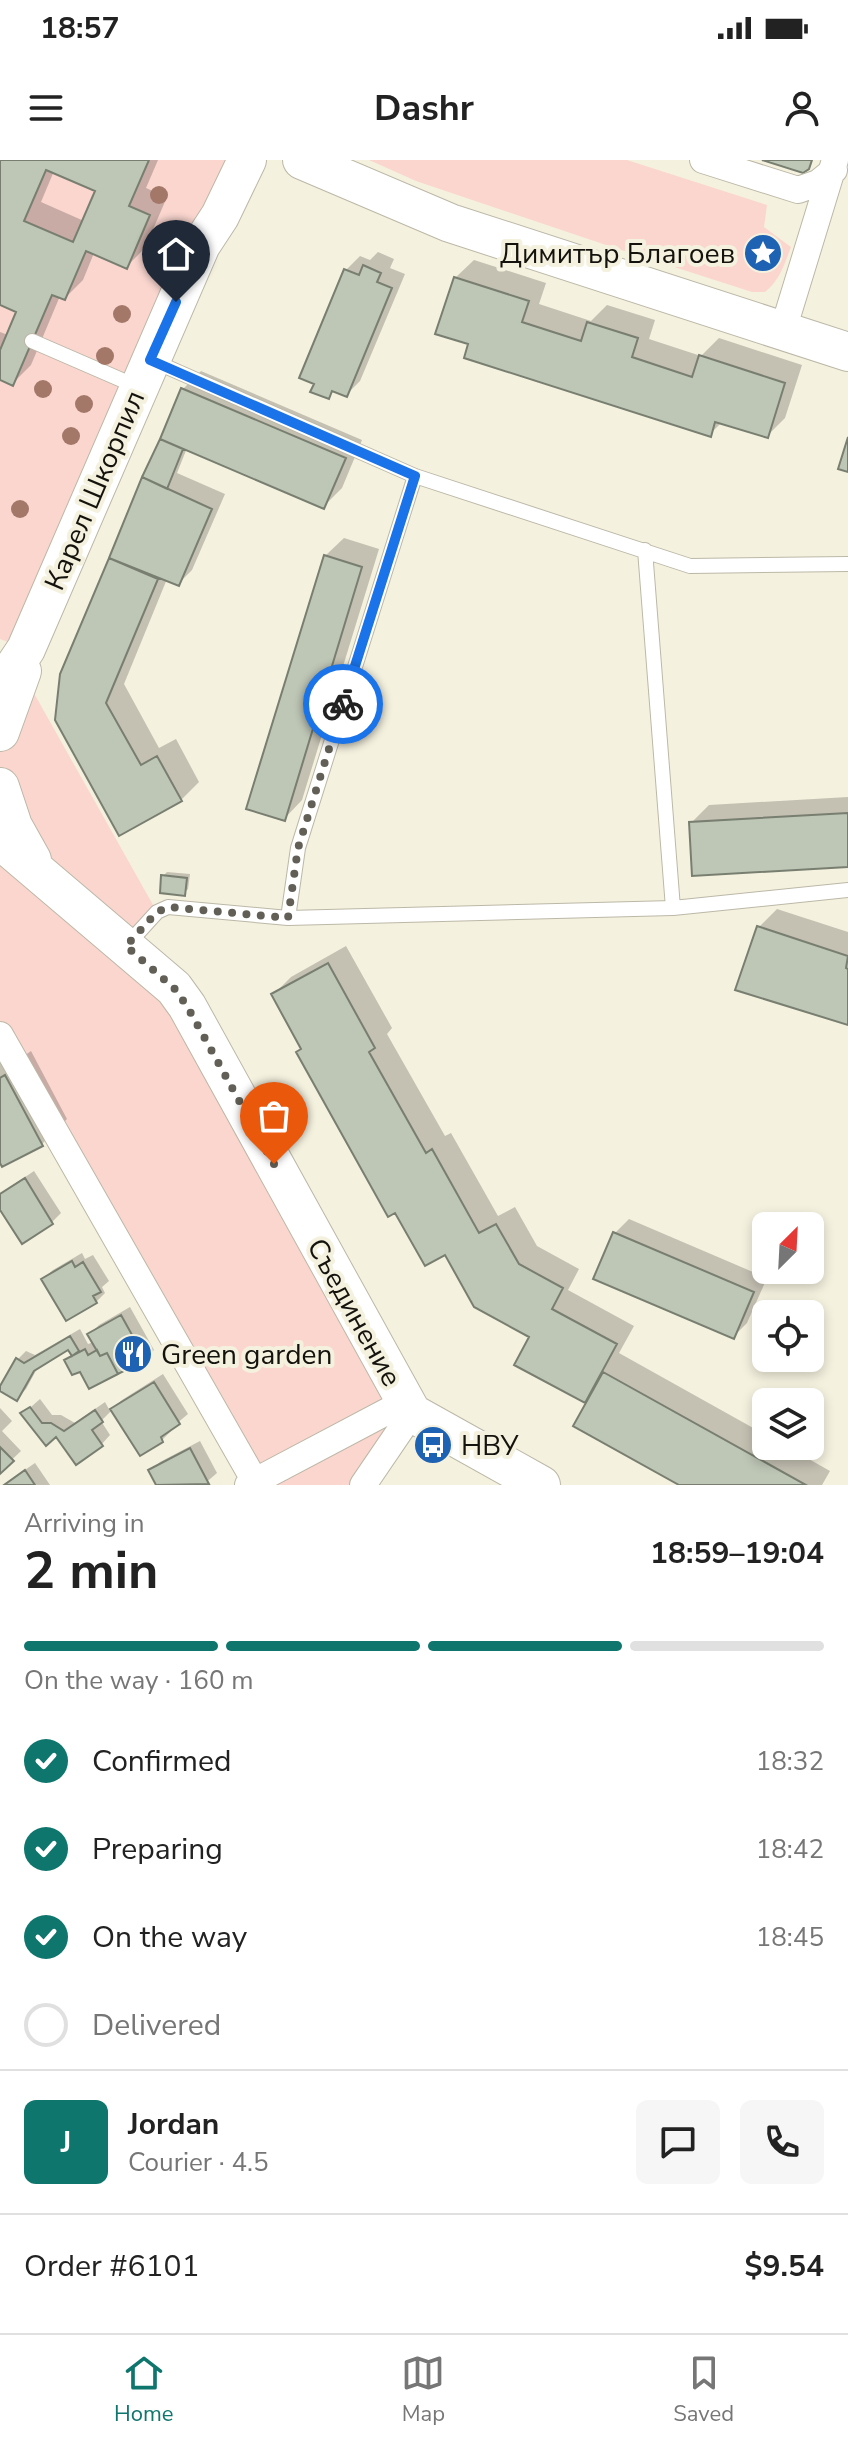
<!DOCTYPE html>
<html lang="en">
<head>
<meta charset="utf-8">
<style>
  :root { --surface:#fff; --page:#f6f6f6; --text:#222; --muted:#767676; --line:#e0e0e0; --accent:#0f766e }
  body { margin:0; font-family:"Nunito Sans",sans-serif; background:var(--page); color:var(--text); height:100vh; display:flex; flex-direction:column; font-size:30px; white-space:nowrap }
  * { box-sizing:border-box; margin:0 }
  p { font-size:26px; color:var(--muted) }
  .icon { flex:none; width:44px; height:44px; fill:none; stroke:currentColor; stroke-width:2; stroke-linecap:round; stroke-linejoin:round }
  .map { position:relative; height:1325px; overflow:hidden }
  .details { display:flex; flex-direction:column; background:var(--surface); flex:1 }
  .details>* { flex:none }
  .needle { width:52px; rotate:24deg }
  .fabs { position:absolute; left:752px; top:1052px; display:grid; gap:16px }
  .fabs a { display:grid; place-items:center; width:72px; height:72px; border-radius:12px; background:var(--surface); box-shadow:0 4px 12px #0003; font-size:40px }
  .pin { position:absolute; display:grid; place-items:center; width:68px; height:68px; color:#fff; margin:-82px -34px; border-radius:50% 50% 50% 0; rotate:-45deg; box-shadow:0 0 8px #0007 }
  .pin .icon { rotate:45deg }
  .courier { position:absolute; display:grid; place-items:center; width:80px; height:80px; margin:-40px; border:6px solid #1a73e8; border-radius:50%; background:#fff; color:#222; box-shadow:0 2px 10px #0007 }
  .summary em { font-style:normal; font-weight:700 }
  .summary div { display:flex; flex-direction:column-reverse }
  .summary { display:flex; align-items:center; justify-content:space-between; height:136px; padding:0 24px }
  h1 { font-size:52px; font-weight:700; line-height:60px }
  .bar { display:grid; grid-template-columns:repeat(4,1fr); gap:12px 8px; align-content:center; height:96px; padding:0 24px }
  .bar i { height:10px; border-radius:6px; background:var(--line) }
  .bar .active { background:var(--accent) }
  .bar p { grid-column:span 4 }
  .line { display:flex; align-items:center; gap:20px; padding:0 24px; border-top:2px solid var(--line) }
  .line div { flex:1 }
  .round { display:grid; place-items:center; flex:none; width:84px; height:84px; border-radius:12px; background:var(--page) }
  ol { padding:0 24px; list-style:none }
  li { display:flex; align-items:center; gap:24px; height:88px }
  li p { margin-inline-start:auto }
  li .icon { padding:8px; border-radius:50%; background:var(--accent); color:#fff; stroke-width:4 }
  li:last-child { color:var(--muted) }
  li i { width:44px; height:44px; border:4px solid var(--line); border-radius:50% }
  .status { display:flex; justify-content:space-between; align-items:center; height:56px; padding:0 40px; background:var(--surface); direction:ltr }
  .status svg { height:22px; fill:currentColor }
  header { display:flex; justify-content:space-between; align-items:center; height:104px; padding:0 24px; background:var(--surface); font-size:36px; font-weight:700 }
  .dock { display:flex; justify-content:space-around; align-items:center; height:112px; border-top:2px solid var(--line); background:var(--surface); font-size:22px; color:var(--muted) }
  .dock a { display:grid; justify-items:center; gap:4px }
  .dock .active { color:var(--accent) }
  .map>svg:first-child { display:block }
</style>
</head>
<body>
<div class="status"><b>18:57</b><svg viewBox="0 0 49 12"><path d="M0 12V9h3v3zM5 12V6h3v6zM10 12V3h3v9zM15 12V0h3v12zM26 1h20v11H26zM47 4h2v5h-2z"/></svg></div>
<header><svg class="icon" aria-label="menu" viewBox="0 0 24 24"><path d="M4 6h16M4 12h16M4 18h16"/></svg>Dashr<svg class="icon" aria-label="person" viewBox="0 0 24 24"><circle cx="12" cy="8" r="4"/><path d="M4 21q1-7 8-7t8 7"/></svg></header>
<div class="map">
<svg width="848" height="1325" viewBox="0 0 848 1325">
  <rect width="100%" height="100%" fill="#f5f1df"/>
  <path fill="#fad6cf" d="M0 0H231L26 489 0 479Z
    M369 0H627L767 45 764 67 791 87C784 105 780 120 765 132H752L612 87 416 21Z
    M31 528 157 752 126 786 174 828 405 1242 375 1259 395 1278 363 1325H259L255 1322 0 875V590Z"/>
  <path fill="#0003" fill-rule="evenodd" d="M0 0H158L146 28 167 37 145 88 127 106 94 93 83 120 65 138 60 136 31 205 12 224 0 218V172L8 175 19 151 0 143ZM54 11 98 30 84 61 41 42Z
    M378 92 394 99 390 108 405 114 360 221 346 235 335 230 328 237 317 223 346 110 360 96 370 100Z
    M474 100 546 123 539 144 591 161 607 145 655 160 649 179 701 196 719 178 802 205 785 258 767 276 722 262 710 274 471 183 455 118Z
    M201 211 362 280 342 328 323 347 187 288 177 313 225 334 192 410 178 424 167 419 124 524 159 588 176 579 199 622 181 640 120 673 62 515 183 229Z
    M344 378 379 389 302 640 284 659 325 396Z
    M848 637V705L691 663 709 645Z
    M167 712 190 714 188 729 184 733 163 716Z
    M777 749 848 772V863L759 767Z
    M346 786 392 868 387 874 445 976 451 973 498 1056 515 1047 537 1086 579 1109 568 1130 634 1166 619 1193 766 1275V1286H786L830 1311 822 1325H683L588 1242 517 1204 532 1176 446 1092 303 888 273 835 291 817Z
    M0 891 10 906 31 891 67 959 42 984 3 1004 0 999Z
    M34 1011 61 1053 52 1062 22 1081 0 1046V1034Z
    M629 1059 767 1118 747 1163 733 1177 615 1073Z
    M82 1093 85 1099 93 1095 109 1121 102 1127 105 1133 96 1142 43 1119 53 1110Z
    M130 1147 154 1190 145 1199 81 1209 67 1200 73 1194 69 1188 39 1205 26 1229 17 1238V1200L26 1191 35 1195 80 1169 88 1184 94 1182 90 1174 99 1165Z
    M163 1214 188 1254 170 1269 171 1271 162 1280 113 1249 101 1261 110 1275 101 1285 56 1274 23 1254 40 1239 52 1255H61L75 1263 105 1242 110 1251 122 1240Z
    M0 1248 12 1261 2 1271 21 1291 0 1311Z
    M200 1281 217 1313 203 1325H158L151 1311 160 1302Z
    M35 1303 50 1325H3Z"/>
  <path fill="#bec6b6" stroke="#787f70" stroke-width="2" fill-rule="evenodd" d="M0 0H149L129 46 150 55 127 109 86 91 65 140 52 135 13 226 0 220V190L16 152 0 145ZM46 10 95 31 73 82 24 61Z
    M762 0H812L809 9 803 13Z
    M363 105 381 113 377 122 392 128 347 237 332 231 329 239 310 232 314 224 299 218 344 109 359 115Z
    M454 117 529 141 522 162 581 181 587 162 638 178 632 197 692 217 699 195 785 223 768 278 715 262 711 277 464 198 468 184 435 174Z
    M181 228 346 298 324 349 160 279Z
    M848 277V312L838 309Z
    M160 279 183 289 167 329 142 317Z
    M142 317 212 349 179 426 109 398Z
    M324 395 362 407 285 661 246 649Z
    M109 398 158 419 106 543 141 605 157 596 182 641 119 676 55 560 60 514Z
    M848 653V707L692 716 689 662Z
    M161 715 187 718 185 736 160 733Z
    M757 766 848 796 846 808 848 809V865L735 830Z
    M328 803 375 888 369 892 426 993 432 989 479 1073 496 1064 519 1104 563 1128 552 1149 617 1184 585 1243 514 1205 529 1177 474 1147 445 1095 425 1106 395 1053 388 1057 296 892 301 889 271 834Z
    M5 915 43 986 2 1007 0 1003V918Z
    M25 1018 53 1064 22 1084 0 1050V1034Z
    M613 1072 754 1132 734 1179 593 1119Z
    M72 1101 75 1107 83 1102 101 1132 93 1136 97 1143 66 1161 41 1119Z
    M121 1155 146 1200 118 1214 107 1193 100 1196 87 1174Z
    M70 1176 79 1191 72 1196 68 1190 34 1211 17 1241 0 1231V1226L16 1198 24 1203Z
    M85 1189 88 1195 97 1190 100 1196 107 1193 118 1214 89 1229 80 1212 72 1215 64 1200Z
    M603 1212 806 1325H679L573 1266Z
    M154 1222 180 1264 161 1277 163 1282 140 1296 110 1249Z
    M30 1247 42 1263H51L64 1271 95 1250 103 1262 92 1270 103 1286 76 1305 56 1277 46 1286 20 1253Z
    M0 1287 14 1301 0 1314Z
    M190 1288 209 1324 156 1325 148 1310Z
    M25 1310 35 1325H4Z"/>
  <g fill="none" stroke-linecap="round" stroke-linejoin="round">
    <defs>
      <path id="lane" d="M32 181 138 227
        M151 200 415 316 690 406 848 404
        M645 390 673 748
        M288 758 298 688 415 316
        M126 786 157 752 168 747 288 758 673 748 848 730"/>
      <path id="street" d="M703 0 798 30 818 23 834 10
        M783 170 835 0
        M0 875 257 1325
        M248 1325 405 1242
        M363 1325 412 1253"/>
      <path id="secondary" d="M302 0 450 63 848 192
        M0 535 8 516 26 489 201 85 220 56 247 0
        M0 572 22 511
        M0 627 13 666 32 700
        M0 680 174 828 187 846 412 1253 541 1325"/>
    </defs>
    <use href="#lane" stroke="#bcb8a7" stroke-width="16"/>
    <use href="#street" stroke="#bcb8a7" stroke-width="28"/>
    <use href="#secondary" stroke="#bcb8a7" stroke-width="40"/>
    <use href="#lane" stroke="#fff" stroke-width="14"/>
    <use href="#street" stroke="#fff" stroke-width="26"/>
    <use href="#secondary" stroke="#fff" stroke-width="38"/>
  </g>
  <g fill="#a37869">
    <circle cx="159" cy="35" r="9"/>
    <circle cx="154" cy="91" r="9"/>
    <circle cx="122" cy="154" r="9"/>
    <circle cx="105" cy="196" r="9"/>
    <circle cx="43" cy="229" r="9"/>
    <circle cx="84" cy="244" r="9"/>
    <circle cx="71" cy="276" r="9"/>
    <circle cx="20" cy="349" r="9"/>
  </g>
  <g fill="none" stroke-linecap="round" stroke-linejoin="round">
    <path stroke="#626056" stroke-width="8" stroke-dasharray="0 14.4" d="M274 1004 187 846 174 828 126 786 157 752 168 747 288 758 298 688 343 544"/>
    <path stroke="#1a73e8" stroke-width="10" d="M176 142 150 200 415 316 343 544"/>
  </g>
  <defs>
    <symbol id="sight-disc" viewBox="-11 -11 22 22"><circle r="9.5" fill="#1e62b3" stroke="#f5f1df"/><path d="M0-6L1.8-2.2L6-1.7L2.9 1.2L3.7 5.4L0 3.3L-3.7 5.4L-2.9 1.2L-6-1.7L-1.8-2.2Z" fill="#fff"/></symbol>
    <symbol id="restaurant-disc" viewBox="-11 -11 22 22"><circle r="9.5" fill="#1e62b3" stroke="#f5f1df"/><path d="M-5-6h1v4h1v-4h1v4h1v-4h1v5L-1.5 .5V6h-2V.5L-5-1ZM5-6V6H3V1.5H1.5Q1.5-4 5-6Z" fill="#fff"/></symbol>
    <symbol id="bus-disc" viewBox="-11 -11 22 22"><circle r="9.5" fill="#1e62b3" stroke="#f5f1df"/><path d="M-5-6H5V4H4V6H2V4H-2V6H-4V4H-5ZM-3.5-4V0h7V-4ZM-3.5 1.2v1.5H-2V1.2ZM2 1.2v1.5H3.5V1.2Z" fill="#fff"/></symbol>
  </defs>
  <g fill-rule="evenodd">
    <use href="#sight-disc" x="741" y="71" width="44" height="44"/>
    <use href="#restaurant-disc" x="111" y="1172" width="44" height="44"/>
    <use href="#bus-disc" x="411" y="1263" width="44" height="44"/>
  </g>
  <g text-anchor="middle" stroke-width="8" stroke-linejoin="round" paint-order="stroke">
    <g font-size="28" fill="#13120c" stroke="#f5f1df" text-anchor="start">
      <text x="735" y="103" text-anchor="end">Димитър Благоев</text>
      <text x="161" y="1204">Green garden</text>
      <text x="461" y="1295">НВУ</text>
    </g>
    <g font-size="28" fill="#13120c" stroke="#f5f1df">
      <text transform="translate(94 330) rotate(-67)" y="10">Карел Шкорпил</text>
      <text transform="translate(355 1152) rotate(61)" y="10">Съединение</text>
    </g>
  </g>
</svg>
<div class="fabs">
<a><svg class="needle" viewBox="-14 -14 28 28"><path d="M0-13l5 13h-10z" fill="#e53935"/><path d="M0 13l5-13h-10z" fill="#767676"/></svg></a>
<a><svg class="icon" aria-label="locate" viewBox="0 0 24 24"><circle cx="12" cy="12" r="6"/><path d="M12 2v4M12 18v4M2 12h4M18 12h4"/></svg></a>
<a><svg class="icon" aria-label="layers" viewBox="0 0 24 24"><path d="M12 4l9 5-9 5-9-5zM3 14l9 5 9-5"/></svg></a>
</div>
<div class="pin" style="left:274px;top:1004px;background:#ea580c"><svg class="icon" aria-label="bag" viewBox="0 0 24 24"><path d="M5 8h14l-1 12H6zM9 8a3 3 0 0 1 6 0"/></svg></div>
<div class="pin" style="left:176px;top:142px;background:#1f2937"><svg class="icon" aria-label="home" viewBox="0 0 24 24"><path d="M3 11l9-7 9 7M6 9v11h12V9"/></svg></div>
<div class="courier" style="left:343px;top:544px"><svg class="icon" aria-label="bike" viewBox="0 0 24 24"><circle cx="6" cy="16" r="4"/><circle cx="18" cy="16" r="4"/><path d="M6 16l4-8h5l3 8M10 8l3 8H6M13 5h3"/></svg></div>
</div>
<section class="details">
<div class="summary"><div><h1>2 min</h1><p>Arriving in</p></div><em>18:59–19:04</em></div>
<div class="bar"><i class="active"></i><i class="active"></i><i class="active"></i><i></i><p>On the way · 160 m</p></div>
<ol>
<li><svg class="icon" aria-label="check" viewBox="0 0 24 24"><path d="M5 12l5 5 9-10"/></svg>Confirmed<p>18:32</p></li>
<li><svg class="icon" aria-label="check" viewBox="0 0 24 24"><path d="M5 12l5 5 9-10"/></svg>Preparing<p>18:42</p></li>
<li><svg class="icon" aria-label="check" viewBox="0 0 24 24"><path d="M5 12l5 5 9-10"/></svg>On the way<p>18:45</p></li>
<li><i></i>Delivered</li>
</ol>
<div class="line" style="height:144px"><b class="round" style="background:var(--accent);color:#fff">J</b><div><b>Jordan</b><p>Courier · 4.5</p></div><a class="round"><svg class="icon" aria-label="chat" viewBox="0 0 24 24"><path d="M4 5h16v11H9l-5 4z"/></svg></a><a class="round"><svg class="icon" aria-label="phone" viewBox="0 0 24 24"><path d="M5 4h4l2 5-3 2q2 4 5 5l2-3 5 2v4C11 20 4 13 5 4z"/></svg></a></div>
<div class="line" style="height:104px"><div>Order #6101</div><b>$9.54</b></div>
</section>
<nav class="dock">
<a class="active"><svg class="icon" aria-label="home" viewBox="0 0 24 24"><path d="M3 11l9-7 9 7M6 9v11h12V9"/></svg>Home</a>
<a><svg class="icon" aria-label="map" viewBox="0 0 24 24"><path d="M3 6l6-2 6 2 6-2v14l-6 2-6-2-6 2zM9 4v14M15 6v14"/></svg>Map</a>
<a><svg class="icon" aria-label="saved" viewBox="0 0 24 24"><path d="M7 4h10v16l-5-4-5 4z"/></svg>Saved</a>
</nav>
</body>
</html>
